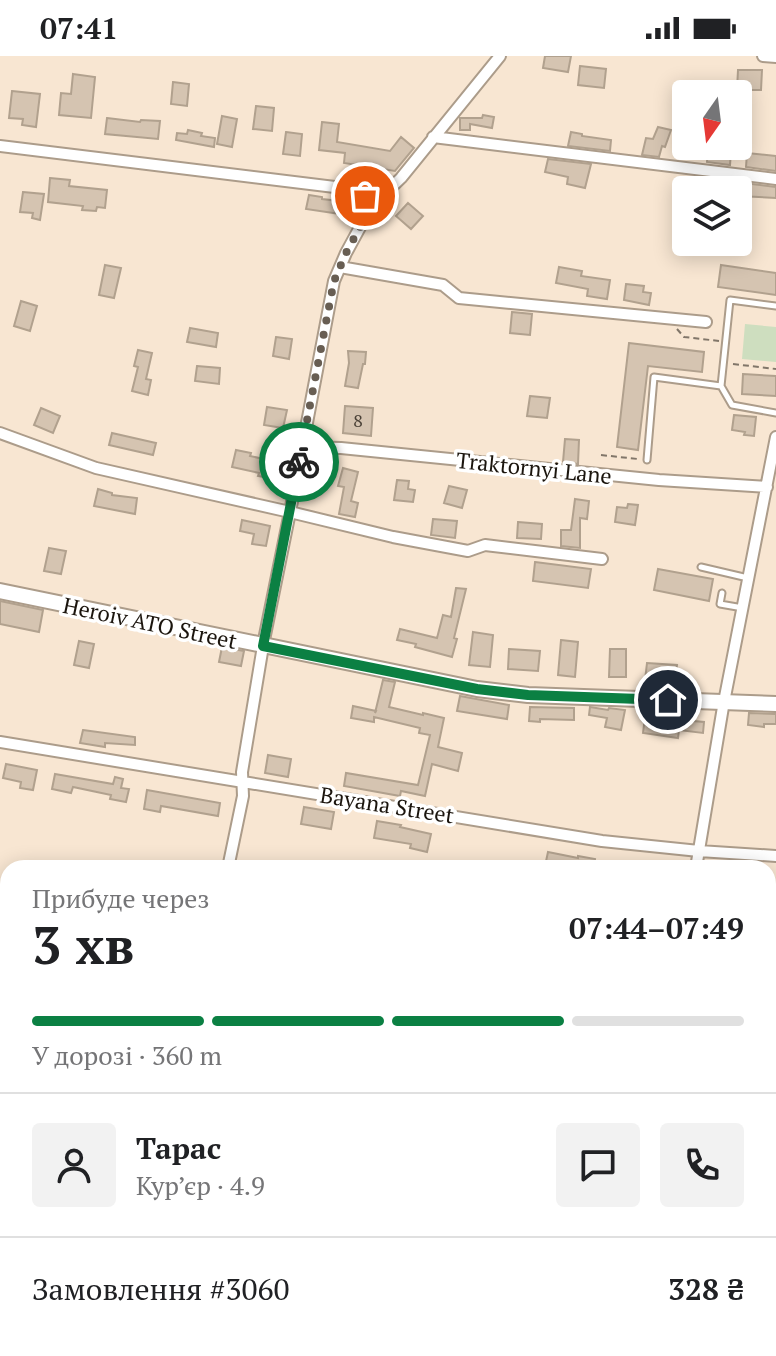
<!DOCTYPE html>
<html lang="uk">
<head>
<meta charset="utf-8">
<style>
  :root { --surface:#fff; --page:#f2f2f2; --text:#202124; --muted:#757577; --line:#e0e0e0; --accent:#0b8043 }
  body { margin:0; font-family:"PT Serif",serif; background:var(--page); color:var(--text); height:100vh; display:flex; flex-direction:column; font-size:30px; white-space:nowrap }
  * { box-sizing:border-box; margin:0 }
  p { font-size:26px; color:var(--muted) }
  .icon { flex:none; width:44px; height:44px; fill:none; stroke:currentColor; stroke-width:2; stroke-linecap:round; stroke-linejoin:round }
  .map { position:relative; flex:1; overflow:hidden }
  .drawer { position:absolute; left:0px; top:804px; width:776px; height:496px; display:flex; flex-direction:column; background:var(--surface); border-radius:24px 24px 0 0; box-shadow:0 4px 20px #0003 }
  .drawer>* { flex:none }
  .needle { width:52px; rotate:194deg }
  .buttons { position:absolute; left:672px; top:24px; display:grid; gap:16px }
  .buttons a { display:grid; place-items:center; width:80px; height:80px; border-radius:8px; background:var(--surface); box-shadow:0 4px 20px #0003; font-size:40px }
  .pin { position:absolute; display:grid; place-items:center; width:68px; height:68px; color:#fff; margin:-34px; border:4px solid #fff; border-radius:50%; box-shadow:0 2px 8px #0007 }
  .courier { position:absolute; display:grid; place-items:center; width:80px; height:80px; margin:-40px; border:6px solid #0b8043; border-radius:50%; background:#fff; color:#222; box-shadow:0 2px 10px #0007 }
  .head em { font-style:normal; font-weight:600 }
  .head div { display:flex; flex-direction:column-reverse }
  .head { display:flex; align-items:center; justify-content:space-between; height:136px; padding:0 32px }
  h1 { font-size:52px; font-weight:600; line-height:60px }
  .bar { display:grid; grid-template-columns:repeat(4,1fr); gap:12px 8px; align-content:center; height:96px; padding:0 32px }
  .bar i { height:10px; border-radius:6px; background:var(--line) }
  .bar .selected { background:var(--accent) }
  .bar p { grid-column:span 4 }
  .line { display:flex; align-items:center; gap:20px; padding:0 32px; border-top:2px solid var(--line) }
  .line div { flex:1 }
  .round { display:grid; place-items:center; flex:none; width:84px; height:84px; border-radius:8px; background:var(--page) }
  .status { display:flex; justify-content:space-between; align-items:center; height:56px; padding:0 40px; background:var(--surface); direction:ltr }
  .status svg { height:22px; fill:currentColor }
  .map>svg:first-child { display:block }
</style>
</head>
<body>
<div class="status"><b>07:41</b><svg viewBox="0 0 49 12"><path d="M0 12V9h3v3zM5 12V6h3v6zM10 12V3h3v9zM15 12V0h3v12zM26 1h20v11H26zM47 4h2v5h-2z"/></svg></div>
<div class="map">
<svg width="776" height="1300" viewBox="0 0 776 1300">
  <rect width="100%" height="100%" fill="#f8e6d2"/>
  <path fill="#cedebf" d="M745 268 776 271V306L742 303Z
    M0 984 8 988V1292H483V1300H0Z"/>
  <path fill="#d5c4b1" stroke="#b1a18e" stroke-width="2" d="M545 0H571L568 16 543 12Z
    M580 10 606 13 604 32 578 29Z
    M738 14H762L761 34H737Z
    M73 18 95 21 91 62 59 59 61 37 71 38Z
    M173 26 189 28 187 50 171 48Z
    M12 35 40 38 36 71 22 69 23 63 9 62Z
    M256 50 274 52 272 75 253 73Z
    M483 59 494 61 492 72 470 68V74H460V62H482Z
    M222 60 237 63 232 91 217 88Z
    M107 62 140 66 141 64 160 65 158 83 105 78Z
    M322 66 339 68 337 86 390 95 401 81 414 92 395 115 344 107 345 97 319 94Z
    M658 71 671 74 665 91 662 90 659 101 642 99 646 82 653 83Z
    M188 74 202 77 201 80 215 82 214 91 176 84 177 77 187 78Z
    M286 76 302 78 300 100 283 98Z
    M571 76 582 78V80L611 84 610 95 568 90Z
    M708 92 731 95 730 109 707 106Z
    M747 97 776 100V115L746 111Z
    M548 103 591 108 585 132 567 128 568 121 545 116Z
    M50 122 70 124 69 130 107 134 105 152 97 151 96 155 82 154 83 150 48 146Z
    M736 126 776 131V142L738 140V134H735Z
    M23 136 44 138 40 164 32 162 33 157 20 156Z
    M309 139 322 141V143L348 146 347 159 306 153Z
    M408 147 423 160 411 173 396 160Z
    M105 209 121 212 114 242 99 239Z
    M721 209 776 217V239L718 231Z
    M559 211 582 215 581 220 610 224 607 243 587 240 588 233 556 227Z
    M626 228 644 230 643 236 651 237 649 249 624 244Z
    M21 245 37 250 30 275 14 270Z
    M512 256 532 258 530 279 510 277Z
    M190 272 218 277 216 291 187 286Z
    M276 281 292 283 289 303 273 300Z
    M629 287 704 296 702 316 648 310 638 394 617 391Z
    M138 294 152 297 146 323 151 324 148 339 132 335 138 311 134 310Z
    M348 295 366 296 365 308H363L358 332 345 330 349 307Z
    M197 310 220 312 219 328 195 325Z
    M743 318 776 320V340L742 338Z
    M530 340 550 342 547 362 527 360Z
    M345 350 373 352 371 380 343 377Z
    M267 351 287 354 283 372 264 369Z
    M41 352 60 360 53 377 34 369Z
    M734 359 756 361 754 380 744 379 745 376 732 374Z
    M112 377 156 387 153 399 109 389Z
    M565 383 579 384 578 408 563 406Z
    M236 394 251 397 250 400 273 405 270 422 258 420 259 417 232 411Z
    M343 412 358 416 351 445 358 447 355 461 339 458 344 431 338 430Z
    M397 424 409 425 408 433 415 434 413 446 394 444Z
    M449 430 467 434 462 452 444 447Z
    M98 433 112 437V439L137 442 135 458 94 450Z
    M575 443 589 445 587 463 580 462V492L561 490V474H571Z
    M628 448 638 449 635 469 615 466 617 451 627 452Z
    M433 463 457 465 455 482 431 479Z
    M242 464 270 470 266 490 252 488 254 478 240 475Z
    M518 466 542 468 541 483 517 482Z
    M49 492 66 495 61 518 44 515Z
    M535 506 591 513 588 532 533 525Z
    M658 513 713 523 709 545 654 534Z
    M456 532 466 533 454 582 457 583 452 601 415 591 416 588 397 584 400 573 437 582 443 559 451 561Z
    M0 545 43 554 39 576 0 568Z
    M473 576 493 579 490 611 469 609Z
    M561 584 578 586 575 621 558 619Z
    M79 585 94 588 89 612 74 609Z
    M222 591 244 595 241 610 219 606Z
    M509 593 540 595 538 615 508 613Z
    M610 593H626V621H609Z
    M647 607 677 609 675 626 645 624Z
    M383 624 395 626 389 651 423 659V657L444 662 438 691 462 697 458 715 432 708 425 740 401 735 400 740 344 730 346 717 418 729 430 679 419 677 420 672 374 661V666L351 662 353 650 376 655 375 657Z
    M460 640 509 649 507 663 457 655Z
    M530 651 574 652V664L540 663V666L529 665Z
    M590 651 608 654 609 652 625 654 621 674 605 671 607 662 589 659Z
    M646 653 659 654 658 662 704 666 703 677 679 674 678 682 643 677Z
    M749 657 776 658V668H764V671L748 669Z
    M83 674 135 681V689L105 687V691L80 687Z
    M268 699 291 703 288 721 265 717Z
    M6 708 37 714 33 734 20 732 21 726 3 722Z
    M55 718 113 728 115 721 123 723 121 732 129 733 126 746 110 743 111 739 73 731 71 737 52 733Z
    M147 734 220 747 218 760 161 750 160 756 144 753Z
    M304 751 334 756 331 773 301 768Z
    M377 765 401 769 400 771 431 778 427 796 410 792 411 788 374 782Z
    M548 796 578 802V800L595 803 594 812H557L545 810Z"/>
  <g fill="none" stroke-linecap="round" stroke-linejoin="round">
    <defs>
      <path id="lane" d="M776 250 730 244 721 330 732 349 776 357
        M647 404 654 321 721 330
        M701 511 748 522
        M722 537 720 548 743 552"/>
      <path id="street" d="M763 0 776 1
        M433 81 776 123
        M0 90 351 133 365 140 371 151
        M340 211 443 229 459 242 706 266
        M0 377 96 412 290 456 393 481 468 495 485 489 602 503
        M302 391 341 392 659 424 767 431
        M0 686 602 785 699 795 776 800
        M228 812 243 740 242 716 264 584 290 456 334 225 346 197 371 151 401 122 500 0
        M696 812 723 651 776 381
        M0 855 8 856
        M768 982 776 983
        M768 1148 776 1150
        M768 1269 776 1271
        M616 1300 617 1292"/>
      <path id="secondary" d="M0 535 477 633 528 639 776 648"/>
    </defs>
    <use href="#lane" stroke="#ac9c8a" stroke-width="9"/>
    <use href="#street" stroke="#ac9c8a" stroke-width="14"/>
    <use href="#secondary" stroke="#ac9c8a" stroke-width="18"/>
    <path stroke="#817669" stroke-width="2" stroke-dasharray="6 4" stroke-linecap="butt" d="M677 273 684 281 719 285
      M733 308 776 313
      M601 399 638 403
      M764 1300 775 1280"/>
    <use href="#lane" stroke="#fff" stroke-width="5"/>
    <use href="#street" stroke="#fff" stroke-width="10"/>
    <use href="#secondary" stroke="#fff" stroke-width="14"/>
  </g>
  <g fill="none" stroke-linecap="round" stroke-linejoin="round">
    <path stroke="#685e53" stroke-width="8" stroke-dasharray="0 14.4" d="M299 406 334 225 346 197 371 151 365 140"/>
    <path stroke="#0b8043" stroke-width="10" d="M299 406 263 590 477 633 528 639 668 644"/>
  </g>
  <g text-anchor="middle" stroke-width="7" stroke-linejoin="round" paint-order="stroke">
    <g font-size="18" fill="#4a4137">
      <text x="358" y="371">8</text>
    </g>
    <g font-size="22" fill="#1b150e" stroke="#fff">
      <text transform="translate(534 412) rotate(6)" y="8">Traktornyi Lane</text>
      <text transform="translate(150 567) rotate(12)" y="8">Heroiv ATO Street</text>
      <text transform="translate(387 749) rotate(9)" y="8">Bayana Street</text>
    </g>
  </g>
</svg>
<div class="buttons">
<a><svg class="needle" viewBox="-14 -14 28 28"><path d="M0-13l5 13h-10z" fill="#e53935"/><path d="M0 13l5-13h-10z" fill="#757577"/></svg></a>
<a><svg class="icon" aria-label="layers" viewBox="0 0 24 24"><path d="M12 4l9 5-9 5-9-5zM3 14l9 5 9-5"/></svg></a>
</div>
<div class="pin" style="left:365px;top:140px;background:#ea580c"><svg class="icon" aria-label="bag" viewBox="0 0 24 24"><path d="M5 8h14l-1 12H6zM9 8a3 3 0 0 1 6 0"/></svg></div>
<div class="pin" style="left:668px;top:644px;background:#1f2937"><svg class="icon" aria-label="home" viewBox="0 0 24 24"><path d="M3 11l9-7 9 7M6 9v11h12V9"/></svg></div>
<div class="courier" style="left:299px;top:406px"><svg class="icon" aria-label="bike" viewBox="0 0 24 24"><circle cx="6" cy="16" r="4"/><circle cx="18" cy="16" r="4"/><path d="M6 16l4-8h5l3 8M10 8l3 8H6M13 5h3"/></svg></div>
<section class="drawer">
<div class="head"><div><h1>3 хв</h1><p>Прибуде через</p></div><em>07:44–07:49</em></div>
<div class="bar"><i class="selected"></i><i class="selected"></i><i class="selected"></i><i></i><p>У дорозі · 360 m</p></div>
<div class="line" style="height:144px"><a class="round"><svg class="icon" aria-label="person" viewBox="0 0 24 24"><circle cx="12" cy="8" r="4"/><path d="M4 21q1-7 8-7t8 7"/></svg></a><div><b>Тарас</b><p>Кур’єр · 4.9</p></div><a class="round"><svg class="icon" aria-label="chat" viewBox="0 0 24 24"><path d="M4 5h16v11H9l-5 4z"/></svg></a><a class="round"><svg class="icon" aria-label="phone" viewBox="0 0 24 24"><path d="M5 4h4l2 5-3 2q2 4 5 5l2-3 5 2v4C11 20 4 13 5 4z"/></svg></a></div>
<div class="line" style="height:104px"><div>Замовлення #3060</div><b>328 ₴</b></div>
</section>
</div>
</body>
</html>
